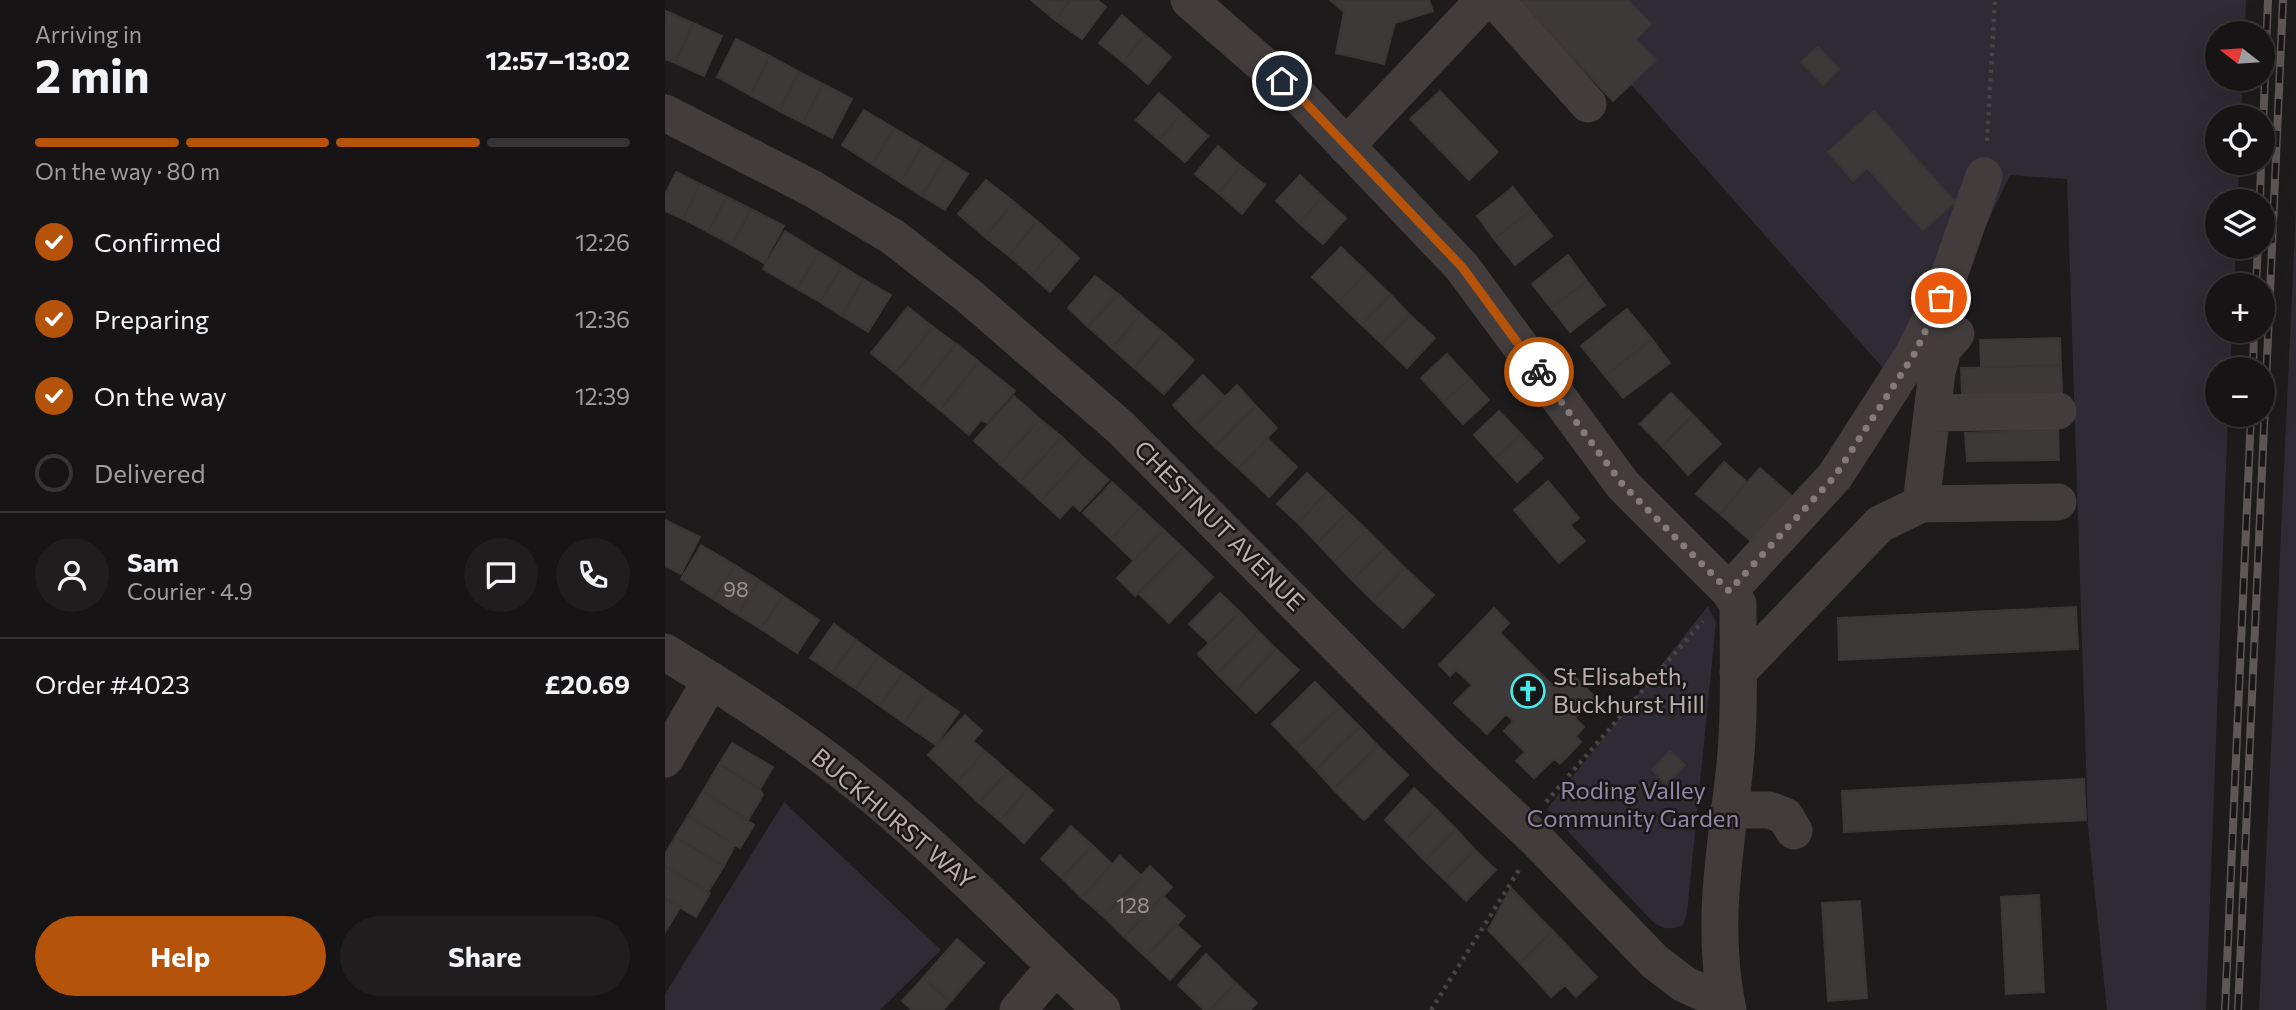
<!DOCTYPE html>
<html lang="en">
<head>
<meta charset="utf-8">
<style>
  :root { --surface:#161414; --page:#1f1d1d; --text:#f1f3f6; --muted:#9e9ea0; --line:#353334; --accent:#b45309 }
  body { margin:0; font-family:Commissioner,sans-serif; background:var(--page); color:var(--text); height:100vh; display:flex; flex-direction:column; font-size:26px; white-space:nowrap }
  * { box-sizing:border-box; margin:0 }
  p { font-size:23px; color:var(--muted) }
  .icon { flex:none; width:38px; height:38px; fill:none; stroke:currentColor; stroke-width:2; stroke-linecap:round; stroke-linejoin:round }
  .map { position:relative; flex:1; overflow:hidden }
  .sheet { display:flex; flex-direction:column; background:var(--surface); width:665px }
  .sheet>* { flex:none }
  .needle { width:46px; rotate:287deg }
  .controls { position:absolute; left:1540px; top:21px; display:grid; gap:14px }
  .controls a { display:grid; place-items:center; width:70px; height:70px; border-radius:50%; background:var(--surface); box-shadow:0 7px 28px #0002,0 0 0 2px var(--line); font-size:35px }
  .pin { position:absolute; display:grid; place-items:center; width:60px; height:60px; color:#fff; margin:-30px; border:4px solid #fff; border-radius:50%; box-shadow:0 2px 7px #0007 }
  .courier { position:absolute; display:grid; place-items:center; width:70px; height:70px; margin:-35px; border:5px solid #b45309; border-radius:50%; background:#fff; color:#222; box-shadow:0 2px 9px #0007 }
  .head em { font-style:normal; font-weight:700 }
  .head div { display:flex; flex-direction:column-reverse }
  .head { display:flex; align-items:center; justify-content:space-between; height:119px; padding:0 35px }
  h1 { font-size:46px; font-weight:700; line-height:52px }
  .bar { display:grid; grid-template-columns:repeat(4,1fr); gap:10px 7px; align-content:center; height:84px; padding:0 35px }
  .bar i { height:9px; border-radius:5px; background:var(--line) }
  .bar .on { background:var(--accent) }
  .bar p { grid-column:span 4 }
  .line { display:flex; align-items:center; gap:18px; padding:0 35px; border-top:2px solid var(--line) }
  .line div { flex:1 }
  .round { display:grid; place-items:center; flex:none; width:74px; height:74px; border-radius:37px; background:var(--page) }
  ol { padding:0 35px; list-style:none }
  li { display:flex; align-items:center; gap:21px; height:77px }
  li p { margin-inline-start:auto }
  li .icon { padding:7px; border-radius:50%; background:var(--accent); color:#fff; stroke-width:4 }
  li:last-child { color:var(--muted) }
  li i { width:38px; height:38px; border:4px solid var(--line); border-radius:50% }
  .button { display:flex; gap:14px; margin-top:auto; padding:14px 35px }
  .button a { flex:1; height:80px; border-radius:42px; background:var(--accent); color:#fff; font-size:28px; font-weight:700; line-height:80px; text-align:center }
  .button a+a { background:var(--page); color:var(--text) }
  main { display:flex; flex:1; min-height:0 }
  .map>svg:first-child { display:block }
</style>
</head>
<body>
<main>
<section class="sheet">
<div class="head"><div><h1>2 min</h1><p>Arriving in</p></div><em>12:57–13:02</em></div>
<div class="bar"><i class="on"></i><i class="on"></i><i class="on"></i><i></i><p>On the way · 80 m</p></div>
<ol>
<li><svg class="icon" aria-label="check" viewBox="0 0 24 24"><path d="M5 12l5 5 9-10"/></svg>Confirmed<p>12:26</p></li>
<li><svg class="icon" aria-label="check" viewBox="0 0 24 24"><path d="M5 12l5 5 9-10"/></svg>Preparing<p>12:36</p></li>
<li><svg class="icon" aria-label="check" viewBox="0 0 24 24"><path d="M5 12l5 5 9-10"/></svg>On the way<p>12:39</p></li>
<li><i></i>Delivered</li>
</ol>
<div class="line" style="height:126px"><a class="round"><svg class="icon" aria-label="person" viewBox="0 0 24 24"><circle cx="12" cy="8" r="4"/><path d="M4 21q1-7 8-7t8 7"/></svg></a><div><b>Sam</b><p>Courier · 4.9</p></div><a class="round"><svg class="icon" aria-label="chat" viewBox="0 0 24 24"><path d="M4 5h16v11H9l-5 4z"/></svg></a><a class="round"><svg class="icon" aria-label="phone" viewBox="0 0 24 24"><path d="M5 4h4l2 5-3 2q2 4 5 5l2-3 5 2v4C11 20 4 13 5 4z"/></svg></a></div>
<div class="line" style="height:91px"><div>Order #4023</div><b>£20.69</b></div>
<div class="button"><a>Help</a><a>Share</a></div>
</section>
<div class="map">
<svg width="1631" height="1010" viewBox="0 0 1631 1010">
  <rect width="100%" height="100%" fill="#1d1b1b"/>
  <path fill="#2f2b34" d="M891 0H1581L1580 33H1552V79H1578L1576 117H1552V163H1574L1573 201H1552V247H1571L1569 285H1552V331H1567L1565 369H1552V415H1563L1541 1010H1442L1423 827 1402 179 1345 175 1241 394Z
    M1631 207V1010H1594Z
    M1043 606 1051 622 1022 913 1018 925C1005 930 999 930 987 921L882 809Z
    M119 802 276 950 215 1010H0V994Z"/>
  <path fill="#3c3938" stroke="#393635" stroke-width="2" d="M366 0H405L390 20Z
    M405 0H432L441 7 417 39 390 20Z
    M665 0H764L768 11 730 23 719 64 671 53 679 12Z
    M853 0H963L986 24 971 39 991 60 948 101Z
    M1 11 28 23 10 63 0 59Z
    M457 15 480 35 458 62 434 43Z
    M28 23 57 36 39 76 10 63Z
    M480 35 506 57 483 84 458 62Z
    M71 39 105 56 85 95 52 77Z
    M1153 47 1174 69 1158 85 1136 62Z
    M105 56 134 72 114 111 85 95Z
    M134 72 158 84 138 123 114 111Z
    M158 84 187 99 167 138 138 123Z
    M775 91 833 152 804 180 745 119Z
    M494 93 517 113 494 140 471 120Z
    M199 110 229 128 207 164 177 145Z
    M1209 111 1290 202 1258 230 1202 168 1188 181 1163 152Z
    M517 113 543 136 520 162 494 140Z
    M229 128 258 145 235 182 207 164Z
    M258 145 280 159 257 196 235 182Z
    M553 146 576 166 553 193 530 174Z
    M280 159 303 174 280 210 257 196Z
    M576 166 600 185 577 214 553 193Z
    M11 172 35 184 18 219 0 211V195Z
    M635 175 658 197 634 223 611 201Z
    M321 180 349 202 320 237 293 214Z
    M35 184 62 197 43 232 18 219Z
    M848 187 866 210 829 239 812 216Z
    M62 197 86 209 67 245 43 232Z
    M658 197 681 218 658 244 634 223Z
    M349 202 372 221 344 256 320 237Z
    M86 209 119 226 99 263 67 245Z
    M866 210 887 236 850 265 829 239Z
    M372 221 396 242 366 275 344 256Z
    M120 231 154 252 132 289 98 269Z
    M396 242 414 258 385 292 366 275Z
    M676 247 702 272 673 302 647 277Z
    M154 252 177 266 155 302 132 289Z
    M903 255 922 281 886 308 867 284Z
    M177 266 198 279 177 316 155 302Z
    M702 272 726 295 697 325 673 302Z
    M430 276 453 294 423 327 403 308Z
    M198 279 226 295 203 332 177 316Z
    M922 281 940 305 905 332 886 308Z
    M453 294 476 314 447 348 423 327Z
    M726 295 745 315 717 344 697 325Z
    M243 307 268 327 231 373 206 353Z
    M962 309 987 339 940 376 916 346Z
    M476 314 499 333 469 368 447 348Z
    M745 315 770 338 742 368 717 344Z
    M268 327 291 344 252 391 231 373Z
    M499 333 529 360 499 394 469 368Z
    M1395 338 1396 365 1316 367 1315 340Z
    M987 339 1005 363 958 398 940 376Z
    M292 344 314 362 275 410 252 391Z
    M782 354 805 379 778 402 756 378Z
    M314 362 350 391 322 423 316 420 304 435 275 410Z
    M1396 365 1397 393 1297 396 1296 368Z
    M538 375 560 397 529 427 508 405Z
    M805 379 824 400 798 424 778 402Z
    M572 385 591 406 550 447 529 427Z
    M1006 393 1028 415 997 446 975 424Z
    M349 396 375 419 335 464 309 441Z
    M591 406 612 428 573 468 550 447Z
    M834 411 856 434 830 458 809 435Z
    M1028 415 1056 444 1023 475 997 446Z
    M375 419 397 437 355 482 335 464Z
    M1393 429 1394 460 1302 461 1300 433Z
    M856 434 878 458 852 482 830 458Z
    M397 437 417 456 376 501 355 482Z
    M602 438 632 467 604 497 573 468Z
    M417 456 444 480 415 511 408 504 395 518 376 501Z
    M1059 462 1082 482 1055 514 1031 494Z
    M1095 468 1127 496 1087 542 1055 514Z
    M642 473 662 492 633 523 612 504Z
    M883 481 914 518 905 525 920 541 894 563 849 510Z
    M447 482 475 508 446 539 418 513Z
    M662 492 683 512 652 543 633 523Z
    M475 508 499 530 469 561 446 539Z
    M683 512 702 530 669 561 652 543Z
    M0 520 35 537 16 574 0 566Z
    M499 530 518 548 470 596 452 578Z
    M702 530 720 548 687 580 669 561Z
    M36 545 70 565 48 599 16 579Z
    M518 548 548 577 504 623 473 593Z
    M720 548 740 568 708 601 687 580Z
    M70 565 94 580 73 615 48 599Z
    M740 568 769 595 738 628 708 601Z
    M94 580 118 596 96 629 73 615Z
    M555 593 575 612 544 643 524 624Z
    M118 596 154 620 132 653 96 629Z
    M1411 607 1413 649 1174 660 1173 618Z
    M829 608 844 623 835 633 887 685 902 669 930 697 910 718 919 727 911 736 916 742 895 764 889 759 869 778 851 761 860 752 839 731 848 721 841 714 822 734 789 703 807 685 791 670 785 676 774 665Z
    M575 612 593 631 552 674 533 654Z
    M169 624 191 640 167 673 145 658Z
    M593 631 611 649 570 692 552 674Z
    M191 640 213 656 191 689 167 673Z
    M611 649 634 670 591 713 570 692Z
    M213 656 238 673 215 706 191 689Z
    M238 673 262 690 239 723 215 706Z
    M650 682 675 707 631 749 607 724Z
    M262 690 294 712 271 745 239 723Z
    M675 707 695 727 651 770 631 749Z
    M300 715 317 731 308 741 320 751 292 782 263 755Z
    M695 727 713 746 668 789 651 770Z
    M67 743 108 767 95 789 54 764Z
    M713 746 743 775 699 820 668 789Z
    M320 751 343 771 314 803 292 782Z
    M1005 751 1020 765 1002 784 987 770Z
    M54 764 95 789 98 795 83 820 38 791Z
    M343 771 363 788 335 821 314 803Z
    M1419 779 1421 820 1179 832 1177 791Z
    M363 788 388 810 359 843 335 821Z
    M749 788 771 809 740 840 720 820Z
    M38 791 89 825 75 848 23 816Z
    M771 809 791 829 760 861 740 840Z
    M23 816 70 845 59 866 10 837Z
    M406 826 427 845 397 878 376 859Z
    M791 829 810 850 780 880 760 861Z
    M10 837 59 866 43 892 0 866V854Z
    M427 845 447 864 416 897 397 878Z
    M810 850 831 870 801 901 780 880Z
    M455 856 477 876 439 917 416 897Z
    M0 866 45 893 31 917 0 898Z
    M485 866 507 887 459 937 439 917Z
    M846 888 888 931 855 963 823 930Z
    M1374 895 1379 992 1341 994 1336 897Z
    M498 896 520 916 481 957 459 937Z
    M0 898 15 908 0 932Z
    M1195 901 1202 998 1163 1001 1157 903Z
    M511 924 535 946 505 980 481 957Z
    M888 931 932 977 911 997 900 985 886 997 855 963Z
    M292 939 319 963 285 1002 258 978Z
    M541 954 571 983 545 1010H539L513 985Z
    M258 978 285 1002 278 1010H247L237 1001Z
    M571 983 592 1003 585 1010H545Z"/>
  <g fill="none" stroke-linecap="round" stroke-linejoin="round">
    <path stroke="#494242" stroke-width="4.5" stroke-dasharray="3.5 5" stroke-linecap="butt" d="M1322 141 1330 0
      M881 802 1038 621
      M766 1010 854 870"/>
    <path stroke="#423d3c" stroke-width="37" d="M524 0 635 97 797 267 958 485 1064 591 1073 604C1073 658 1075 712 1070 765 1061 849 1045 925 1063 1010
      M830 0 923 104
      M0 113 148 189 228 237 305 297 455 427 781 755 872 840 989 961 1019 984 1039 993 1059 992
      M681 146 819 0
      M1267 413 1393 411
      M1256 504 1272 372 1278 349 1291 334
      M1064 591 1170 476 1249 353 1276 298 1319 176
      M0 652C63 690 124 729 182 775 273 846 352 932 437 1010
      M1073 672 1215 524 1256 504 1393 502
      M0 759 46 680
      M1064 810H1104L1120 816 1129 831
      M353 1010 390 967"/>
    <defs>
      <path id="rail" d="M1598 126 1603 0
        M1595 201 1596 163
        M1591 285 1593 247
        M1588 369 1589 331
        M1560 1010 1586 415
        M1573 1010 1618 0"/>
    </defs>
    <use href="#rail" stroke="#5f5757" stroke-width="8"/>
    <use href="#rail" stroke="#181616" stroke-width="5" stroke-dasharray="16" stroke-linecap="butt"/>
  </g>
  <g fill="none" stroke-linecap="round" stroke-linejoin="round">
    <path stroke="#847b7b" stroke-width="7" stroke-dasharray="0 12.6" d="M874 372 958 485 1064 591 1170 476 1250 353 1276 298"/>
    <path stroke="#b45309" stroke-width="9" d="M617 81 635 97 797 267 874 372"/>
  </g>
  <defs>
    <symbol id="church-ring" viewBox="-11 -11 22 22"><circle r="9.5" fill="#181616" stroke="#45ebe8" stroke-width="1.5"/><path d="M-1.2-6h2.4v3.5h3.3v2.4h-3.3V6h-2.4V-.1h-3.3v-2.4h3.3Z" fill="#45ebe8"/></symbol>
  </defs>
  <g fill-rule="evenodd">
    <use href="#church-ring" x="844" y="672" width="38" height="38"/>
  </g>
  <g text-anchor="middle" stroke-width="5" stroke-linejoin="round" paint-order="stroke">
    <g font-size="21" fill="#9c9190">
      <text x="71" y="597">98</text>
      <text x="468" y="913">128</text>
    </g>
    <g font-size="24" fill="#bcaeae" stroke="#181616">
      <text transform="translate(554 526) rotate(45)" y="8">CHESTNUT AVENUE</text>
      <text transform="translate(228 819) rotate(40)" y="8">BUCKHURST WAY</text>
    </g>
    <g font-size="24" fill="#bcaeae" stroke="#181616" text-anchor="start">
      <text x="888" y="685">St Elisabeth,<tspan x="888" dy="28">Buckhurst Hill</tspan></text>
    </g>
    <g font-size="24" fill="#9286a5" stroke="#181616">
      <text x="968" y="799">Roding Valley<tspan x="968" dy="28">Community Garden</tspan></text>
    </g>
  </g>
</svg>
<div class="controls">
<a><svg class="needle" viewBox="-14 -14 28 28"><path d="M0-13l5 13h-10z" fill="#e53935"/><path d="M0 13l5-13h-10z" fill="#9e9ea0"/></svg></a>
<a><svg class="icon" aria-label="locate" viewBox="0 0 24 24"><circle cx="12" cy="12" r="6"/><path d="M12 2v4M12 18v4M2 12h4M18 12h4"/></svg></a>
<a><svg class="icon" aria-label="layers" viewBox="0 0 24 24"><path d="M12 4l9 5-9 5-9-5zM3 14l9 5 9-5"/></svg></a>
<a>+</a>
<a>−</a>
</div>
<div class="pin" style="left:1276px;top:298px;background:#ea580c"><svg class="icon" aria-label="bag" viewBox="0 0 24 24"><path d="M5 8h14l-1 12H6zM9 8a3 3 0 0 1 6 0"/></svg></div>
<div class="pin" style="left:617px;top:81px;background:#1f2937"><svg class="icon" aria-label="home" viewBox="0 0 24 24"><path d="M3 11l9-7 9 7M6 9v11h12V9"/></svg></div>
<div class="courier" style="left:874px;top:372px"><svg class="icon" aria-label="bike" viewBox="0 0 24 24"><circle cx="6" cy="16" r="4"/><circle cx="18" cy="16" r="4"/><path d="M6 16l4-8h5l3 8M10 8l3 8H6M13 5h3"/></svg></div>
</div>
</main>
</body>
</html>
